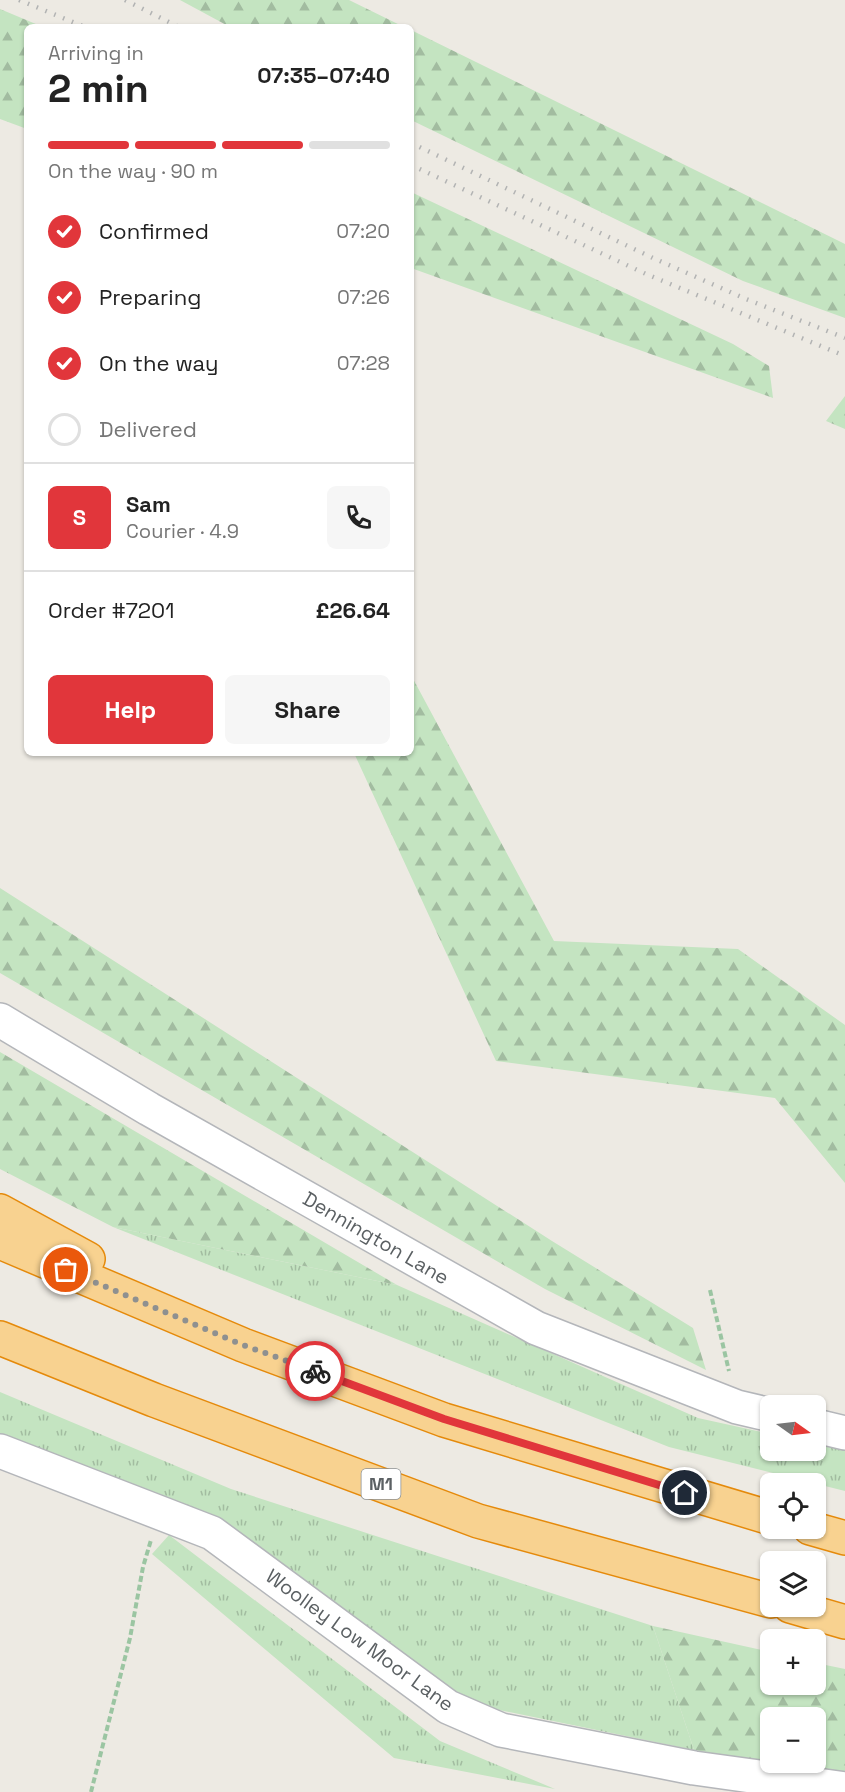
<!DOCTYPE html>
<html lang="en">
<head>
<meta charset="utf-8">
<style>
  :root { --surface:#fff; --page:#f6f6f6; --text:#222; --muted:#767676; --line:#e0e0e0; --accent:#e1363b }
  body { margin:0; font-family:"Space Grotesk",sans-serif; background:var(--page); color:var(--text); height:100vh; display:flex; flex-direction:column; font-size:22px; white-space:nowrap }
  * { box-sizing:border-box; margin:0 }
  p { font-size:20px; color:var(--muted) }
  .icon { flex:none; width:33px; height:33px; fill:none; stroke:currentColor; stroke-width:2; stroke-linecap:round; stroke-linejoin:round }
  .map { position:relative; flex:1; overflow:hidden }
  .details { position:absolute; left:24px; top:24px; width:390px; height:732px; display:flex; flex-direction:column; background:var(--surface); border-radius:9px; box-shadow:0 2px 4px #0004 }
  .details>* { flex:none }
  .needle { width:39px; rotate:104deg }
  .fabs { position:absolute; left:760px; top:1395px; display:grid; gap:12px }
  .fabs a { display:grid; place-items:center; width:66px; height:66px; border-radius:9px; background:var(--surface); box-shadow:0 2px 4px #0004; font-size:30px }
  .pin { position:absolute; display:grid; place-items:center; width:51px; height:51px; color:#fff; margin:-26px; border:3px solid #fff; border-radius:50%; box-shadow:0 2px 6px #0007 }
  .courier { position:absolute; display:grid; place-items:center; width:60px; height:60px; margin:-30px; border:4px solid #e1363b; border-radius:50%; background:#fff; color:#222; box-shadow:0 2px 8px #0007 }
  .overview em { font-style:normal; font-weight:800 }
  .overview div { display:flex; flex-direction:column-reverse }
  .overview { display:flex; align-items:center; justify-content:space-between; height:102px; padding:0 24px }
  h1 { font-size:39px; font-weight:800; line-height:45px }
  .bar { display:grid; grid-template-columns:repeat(4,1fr); gap:9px 6px; align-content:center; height:72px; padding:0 24px }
  .bar i { height:8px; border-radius:4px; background:var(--line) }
  .bar .active { background:var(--accent) }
  .bar p { grid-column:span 4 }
  .line { display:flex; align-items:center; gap:15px; padding:0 24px; border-top:2px solid var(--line) }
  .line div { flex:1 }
  .round { display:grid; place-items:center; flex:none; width:63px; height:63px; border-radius:9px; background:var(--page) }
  ol { padding:0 24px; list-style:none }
  li { display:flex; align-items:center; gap:18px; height:66px }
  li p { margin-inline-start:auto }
  li .icon { padding:6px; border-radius:50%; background:var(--accent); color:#fff; stroke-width:4 }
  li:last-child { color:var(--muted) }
  li i { width:33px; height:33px; border:3px solid var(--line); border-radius:50% }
  .cta { display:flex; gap:12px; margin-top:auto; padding:12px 24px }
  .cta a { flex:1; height:69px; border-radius:9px; background:var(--accent); color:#fff; font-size:24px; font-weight:800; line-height:69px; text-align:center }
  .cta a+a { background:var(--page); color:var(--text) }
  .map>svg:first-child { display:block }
</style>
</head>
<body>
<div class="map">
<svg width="845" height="1792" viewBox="0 0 845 1792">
  <defs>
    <pattern id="grass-tufts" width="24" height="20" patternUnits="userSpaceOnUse" patternTransform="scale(1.5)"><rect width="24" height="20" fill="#c4e4c1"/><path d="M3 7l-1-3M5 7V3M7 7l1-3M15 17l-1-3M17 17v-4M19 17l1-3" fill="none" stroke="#a2bca0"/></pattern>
    <pattern id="forest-firs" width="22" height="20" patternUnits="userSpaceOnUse" patternTransform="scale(1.5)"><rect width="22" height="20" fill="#c4e4c1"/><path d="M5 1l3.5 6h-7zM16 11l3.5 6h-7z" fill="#a2bca0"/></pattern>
  </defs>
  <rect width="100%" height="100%" fill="#edeae3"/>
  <path fill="url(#grass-tufts)" d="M113 1227 397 1285 698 1418 771 1434V1450H816V1444L845 1450V1491L669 1447Z
    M0 1392 231 1489 653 1626 694 1750 475 1705 216 1523 0 1439Z
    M169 1535 440 1741 555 1789 394 1758 152 1554Z"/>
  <path fill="url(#forest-firs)" fill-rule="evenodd" d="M180 0H349L404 27H230Z
    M0 9 43 27H27V129L0 119Z
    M411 30 845 244V318L743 281 411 120Z
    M411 192 733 344 769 366 773 398 411 268Z
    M845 396V429L826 421Z
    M411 675 554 941 738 949 845 1025V1183L775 1098 496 1061 354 753H411Z
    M0 888 552 1241 693 1328 706 1370 545 1289 0 973Z
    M0 1052 397 1285 113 1227 0 1169Z
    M653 1626 771 1652V1684H816V1663L845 1669V1777L694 1750ZM771 1718H816V1762H771Z"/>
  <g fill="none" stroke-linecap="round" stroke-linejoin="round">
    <defs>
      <path id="minor" d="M0 1020 149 1109 536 1328 737 1407 771 1415
        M816 1426 845 1433
        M0 1451 212 1533 448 1707 501 1730 694 1768 845 1789"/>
      <path id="highway" d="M0 1211 88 1259
        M0 1242 243 1345 444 1420 771 1518
        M0 1338 154 1400 478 1521 771 1601
        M810 1528 845 1538
        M790 1606 845 1622"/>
    </defs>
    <use href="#minor" stroke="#b4b6ba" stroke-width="36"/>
    <use href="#highway" stroke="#e58a0b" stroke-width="36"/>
    <path stroke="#9bc5a2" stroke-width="4" stroke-dasharray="6 3" stroke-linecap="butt" d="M710 1290 729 1371
      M91 1792 130 1638 143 1567 151 1540"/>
    <use href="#minor" stroke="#fff" stroke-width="33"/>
    <use href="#highway" stroke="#f8d290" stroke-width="33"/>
    <path stroke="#b2b3b3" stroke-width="4.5" stroke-dasharray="1.5 8" stroke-linecap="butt" d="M19 0 85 27
      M125 0 179 27
      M411 143 653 258 746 299 845 338
      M411 165 646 274 845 356"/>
  </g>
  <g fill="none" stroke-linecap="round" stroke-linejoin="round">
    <path stroke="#8e9090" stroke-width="6" stroke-dasharray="0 10.8" d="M66 1270 243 1345 315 1371"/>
    <path stroke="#e1363b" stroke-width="8" d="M315 1371 444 1419 685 1493"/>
  </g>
  <g text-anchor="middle" stroke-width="6" stroke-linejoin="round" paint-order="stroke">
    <rect fill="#fff" stroke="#8c9092" stroke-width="1.5" x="361.5" y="1469" width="39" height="30" rx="4.5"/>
    <g font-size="18" font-weight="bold" fill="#5b6063">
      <text x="381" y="1490">M1</text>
    </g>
    <g font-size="20" fill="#5b6063" stroke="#fff">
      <text transform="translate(376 1238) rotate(30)" y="7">Dennington Lane</text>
      <text transform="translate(360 1640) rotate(36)" y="7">Woolley Low Moor Lane</text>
    </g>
  </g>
</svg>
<div class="fabs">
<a><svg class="needle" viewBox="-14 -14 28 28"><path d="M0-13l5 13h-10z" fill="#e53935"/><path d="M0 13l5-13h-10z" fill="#767676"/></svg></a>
<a><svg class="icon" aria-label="locate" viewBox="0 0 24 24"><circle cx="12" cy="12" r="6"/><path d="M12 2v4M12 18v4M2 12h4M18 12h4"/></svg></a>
<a><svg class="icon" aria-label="layers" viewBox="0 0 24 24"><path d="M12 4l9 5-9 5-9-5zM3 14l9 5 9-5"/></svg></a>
<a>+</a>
<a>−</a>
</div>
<div class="pin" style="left:66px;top:1270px;background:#ea580c"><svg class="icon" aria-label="bag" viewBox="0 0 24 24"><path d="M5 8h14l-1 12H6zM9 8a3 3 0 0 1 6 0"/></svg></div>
<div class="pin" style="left:685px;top:1493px;background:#1f2937"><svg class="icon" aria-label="home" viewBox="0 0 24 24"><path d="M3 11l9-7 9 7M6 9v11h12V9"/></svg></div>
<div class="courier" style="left:315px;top:1371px"><svg class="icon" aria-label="bike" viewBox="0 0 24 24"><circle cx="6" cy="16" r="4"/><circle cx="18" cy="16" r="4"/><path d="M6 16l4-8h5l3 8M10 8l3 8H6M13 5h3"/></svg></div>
<section class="details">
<div class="overview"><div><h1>2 min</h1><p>Arriving in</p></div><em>07:35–07:40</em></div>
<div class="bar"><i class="active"></i><i class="active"></i><i class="active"></i><i></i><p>On the way · 90 m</p></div>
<ol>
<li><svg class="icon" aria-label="check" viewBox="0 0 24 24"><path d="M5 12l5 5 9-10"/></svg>Confirmed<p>07:20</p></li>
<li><svg class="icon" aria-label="check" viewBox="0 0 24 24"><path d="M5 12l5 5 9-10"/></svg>Preparing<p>07:26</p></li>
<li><svg class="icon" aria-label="check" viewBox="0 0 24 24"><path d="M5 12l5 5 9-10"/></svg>On the way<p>07:28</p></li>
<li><i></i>Delivered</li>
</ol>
<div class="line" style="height:108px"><b class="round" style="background:var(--accent);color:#fff">S</b><div><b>Sam</b><p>Courier · 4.9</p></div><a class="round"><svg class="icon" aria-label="phone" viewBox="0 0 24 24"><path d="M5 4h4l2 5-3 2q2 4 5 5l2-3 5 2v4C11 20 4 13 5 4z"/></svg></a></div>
<div class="line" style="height:78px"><div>Order #7201</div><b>£26.64</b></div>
<div class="cta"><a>Help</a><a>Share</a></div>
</section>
</div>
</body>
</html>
